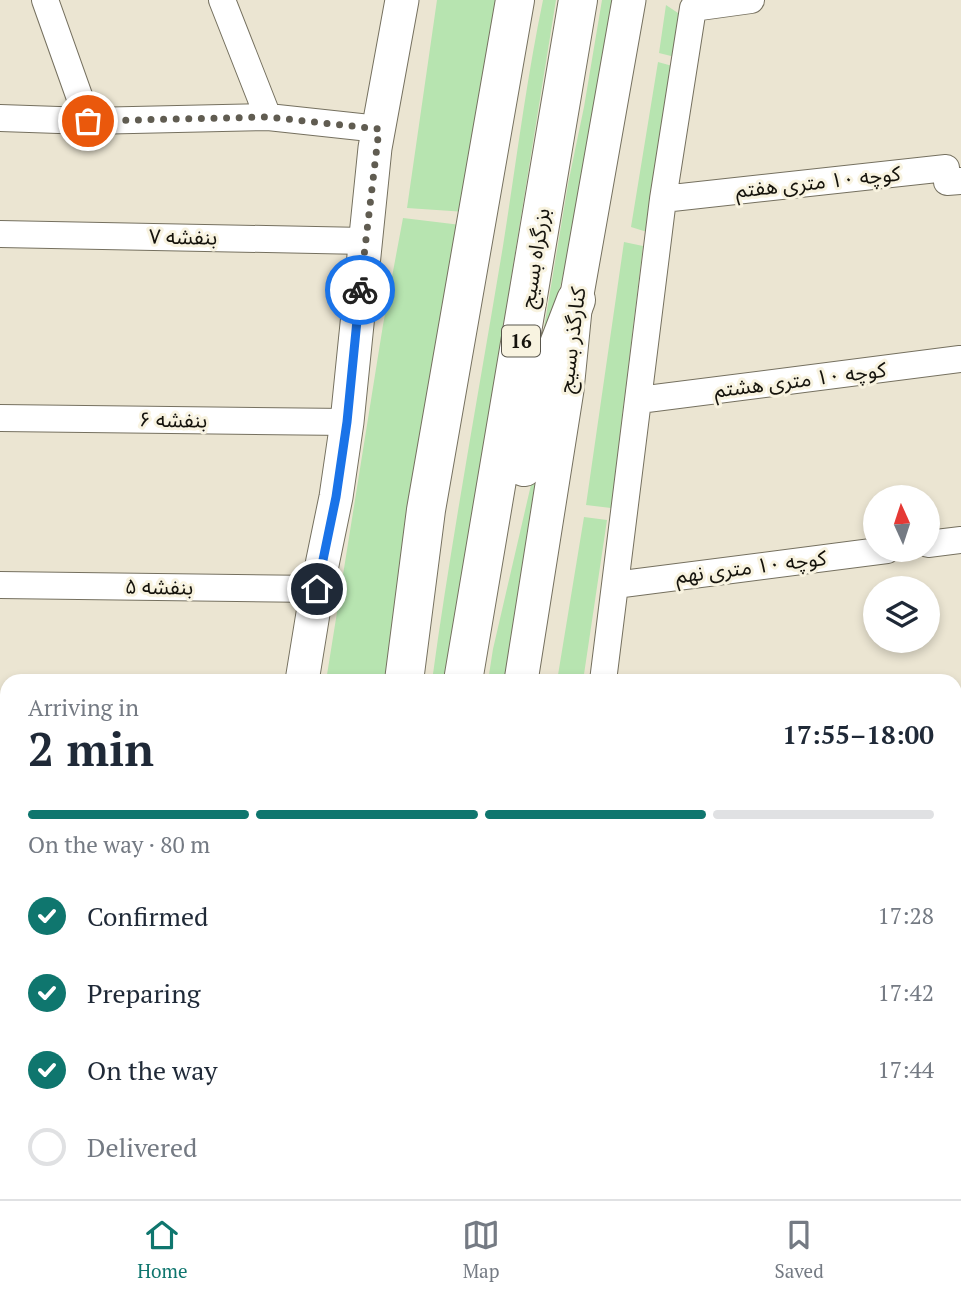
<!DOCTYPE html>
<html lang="en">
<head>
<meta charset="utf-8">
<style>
  :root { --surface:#fff; --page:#f2f2f3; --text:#1f2937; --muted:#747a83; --line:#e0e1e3; --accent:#0f766e }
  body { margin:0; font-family:"PT Serif","Noto Sans Arabic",serif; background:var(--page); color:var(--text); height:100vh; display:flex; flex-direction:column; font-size:26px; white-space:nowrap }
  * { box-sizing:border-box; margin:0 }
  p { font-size:23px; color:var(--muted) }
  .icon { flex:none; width:38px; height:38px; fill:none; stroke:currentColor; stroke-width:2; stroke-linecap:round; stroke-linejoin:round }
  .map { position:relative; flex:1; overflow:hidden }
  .details { position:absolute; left:0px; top:674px; width:962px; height:527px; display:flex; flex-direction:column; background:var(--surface); border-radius:21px 21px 0 0; box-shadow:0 4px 10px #0003 }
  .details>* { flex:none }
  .needle { width:46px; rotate:357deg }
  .fabs { position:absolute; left:863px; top:485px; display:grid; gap:14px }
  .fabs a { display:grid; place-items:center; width:77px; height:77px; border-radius:50%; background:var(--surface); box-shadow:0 4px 10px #0003; font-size:35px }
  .pin { position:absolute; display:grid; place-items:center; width:60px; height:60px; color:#fff; margin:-30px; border:4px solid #fff; border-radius:50%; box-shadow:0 2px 7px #0007 }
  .courier { position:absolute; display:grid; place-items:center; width:70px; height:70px; margin:-35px; border:5px solid #1a73e8; border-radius:50%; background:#fff; color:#222; box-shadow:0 2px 9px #0007 }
  .headline em { font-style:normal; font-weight:700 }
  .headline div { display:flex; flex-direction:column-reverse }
  .headline { display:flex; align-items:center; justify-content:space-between; height:119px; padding:0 28px }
  h1 { font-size:46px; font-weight:700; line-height:52px }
  .bar { display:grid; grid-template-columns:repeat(4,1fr); gap:10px 7px; align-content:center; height:84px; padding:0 28px }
  .bar i { height:9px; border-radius:5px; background:var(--line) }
  .bar .on { background:var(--accent) }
  .bar p { grid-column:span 4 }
  ol { padding:0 28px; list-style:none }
  li { display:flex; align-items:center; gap:21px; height:77px }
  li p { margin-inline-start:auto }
  li .icon { padding:7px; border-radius:50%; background:var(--accent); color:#fff; stroke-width:4 }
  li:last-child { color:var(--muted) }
  li i { width:38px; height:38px; border:4px solid var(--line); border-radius:50% }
  .tab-bar { display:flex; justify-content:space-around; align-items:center; height:98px; border-top:2px solid var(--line); background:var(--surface); font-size:19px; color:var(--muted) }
  .tab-bar a { display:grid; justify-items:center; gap:4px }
  .tab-bar .on { color:var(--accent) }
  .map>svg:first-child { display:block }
</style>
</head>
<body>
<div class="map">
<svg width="961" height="1199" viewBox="0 0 961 1199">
  <defs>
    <pattern id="park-tufts" width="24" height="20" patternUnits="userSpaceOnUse" patternTransform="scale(1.75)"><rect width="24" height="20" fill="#b7e4b0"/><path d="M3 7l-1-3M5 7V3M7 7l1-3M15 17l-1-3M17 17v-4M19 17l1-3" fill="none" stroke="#9cc396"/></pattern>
  </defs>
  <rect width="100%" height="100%" fill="#ebe5d2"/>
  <path fill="#b7e4b0" d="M437 0H503L466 212 407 208Z
    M543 0H556L446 681H432C452 535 479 391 503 246 516 164 526 82 543 0Z
    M602 0H621C596 128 571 256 535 382L568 184 584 107Z
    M666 5 681 15 675 57 659 53Z
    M658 62 676 67 647 232 631 227Z
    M403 218 461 225 385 681H326L383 325Z
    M624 242 643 246 611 508 586 505Z
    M558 368 508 681H488L493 649Z
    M584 517 607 520 583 681H557Z
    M265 1194H327V1199H265Z"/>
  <path fill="url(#park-tufts)" d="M0 801H7V859H0Z
    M0 867H7V961H0Z"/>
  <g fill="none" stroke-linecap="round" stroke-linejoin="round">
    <defs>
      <path id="minor" d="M45 0 88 121
        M222 0 268 117
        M693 8 751 0
        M0 118 88 121 268 117 379 129
        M663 199 946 168 947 182 961 181
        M0 234 365 241
        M639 400 960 359
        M0 418 347 422
        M928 544 961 540
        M0 585 317 589
        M615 585 887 550
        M603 681 663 199 693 8
        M0 751H7
        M956 902 961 901
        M0 983H7
        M0 1166H7
        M956 1173 961 1101
        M131 1199 135 1194
        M545 1199V1194
        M953 1199 954 1194"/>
      <path id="major" d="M302 681 317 589 336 497 347 422 375 148 402 0
        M521 681 567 390 576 300 629 0
        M242 1199V1194
        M456 1199V1194"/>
      <path id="highway" d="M524 467 543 386 576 300
        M404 681 426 510 515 0
        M463 681 578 0
        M351 1199V1194
        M404 1199V1194"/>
    </defs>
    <use href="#minor" stroke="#75705f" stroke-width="28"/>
    <use href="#major" stroke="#75705f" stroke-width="35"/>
    <use href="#highway" stroke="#75705f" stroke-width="40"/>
    <use href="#minor" stroke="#fff" stroke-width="26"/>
    <use href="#major" stroke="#fff" stroke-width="33"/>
    <use href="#highway" stroke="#fff" stroke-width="38"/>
  </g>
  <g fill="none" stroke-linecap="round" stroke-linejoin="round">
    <path stroke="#605c51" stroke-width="7" stroke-dasharray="0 12.6" d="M88 121 268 117 379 129 360 290"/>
    <path stroke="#1a73e8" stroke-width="9" d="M317 589 336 497 347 422 360 290"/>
  </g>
  <g text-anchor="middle" stroke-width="6" stroke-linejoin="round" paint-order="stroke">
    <rect fill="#f8f3e0" stroke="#59564c" stroke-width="2" x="502" y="325.5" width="38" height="31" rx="5"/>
    <g font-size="19" font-weight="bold" fill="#15130c">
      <text x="521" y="348">16</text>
    </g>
    <g font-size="21" fill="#15130c" stroke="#f8f3e0">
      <text transform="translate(818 182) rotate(-6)" y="7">کوچه ۱۰ متری هفتم</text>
      <text transform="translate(183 237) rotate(1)" y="7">بنفشه ۷</text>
      <text transform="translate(535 258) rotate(-81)" y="7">بزرگراه بسیج</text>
      <text transform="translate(572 340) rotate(-83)" y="7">کنارگذر بسیج</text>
      <text transform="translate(800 380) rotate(-7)" y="7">کوچه ۱۰ متری هشتم</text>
      <text transform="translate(173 420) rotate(1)" y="7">بنفشه ۶</text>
      <text transform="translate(751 567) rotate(-7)" y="7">کوچه ۱۰ متری نهم</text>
      <text transform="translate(159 587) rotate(1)" y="7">بنفشه ۵</text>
    </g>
  </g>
</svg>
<div class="fabs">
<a><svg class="needle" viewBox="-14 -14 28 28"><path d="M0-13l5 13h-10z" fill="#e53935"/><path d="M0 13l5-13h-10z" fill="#747a83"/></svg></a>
<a><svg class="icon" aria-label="layers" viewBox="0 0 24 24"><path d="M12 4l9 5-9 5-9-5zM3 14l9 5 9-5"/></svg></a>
</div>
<div class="pin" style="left:88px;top:121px;background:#ea580c"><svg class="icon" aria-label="bag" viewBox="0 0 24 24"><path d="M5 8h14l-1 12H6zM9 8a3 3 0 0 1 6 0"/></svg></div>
<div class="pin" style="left:317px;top:589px;background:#1f2937"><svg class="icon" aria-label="home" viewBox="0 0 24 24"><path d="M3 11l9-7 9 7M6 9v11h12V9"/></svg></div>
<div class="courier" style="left:360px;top:290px"><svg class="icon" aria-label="bike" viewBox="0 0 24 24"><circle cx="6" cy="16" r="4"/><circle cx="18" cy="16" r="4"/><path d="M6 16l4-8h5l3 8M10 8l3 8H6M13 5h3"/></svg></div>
<section class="details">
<div class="headline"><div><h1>2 min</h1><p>Arriving in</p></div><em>17:55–18:00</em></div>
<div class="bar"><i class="on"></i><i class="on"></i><i class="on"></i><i></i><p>On the way · 80 m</p></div>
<ol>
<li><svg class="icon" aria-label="check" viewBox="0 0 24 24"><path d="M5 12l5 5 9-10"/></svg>Confirmed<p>17:28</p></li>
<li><svg class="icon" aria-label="check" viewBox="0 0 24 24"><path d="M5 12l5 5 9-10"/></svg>Preparing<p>17:42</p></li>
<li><svg class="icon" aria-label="check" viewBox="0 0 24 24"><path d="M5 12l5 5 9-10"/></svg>On the way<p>17:44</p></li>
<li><i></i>Delivered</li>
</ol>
</section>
</div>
<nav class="tab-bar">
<a class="on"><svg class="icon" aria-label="home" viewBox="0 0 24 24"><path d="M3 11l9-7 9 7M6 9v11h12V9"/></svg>Home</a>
<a><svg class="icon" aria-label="map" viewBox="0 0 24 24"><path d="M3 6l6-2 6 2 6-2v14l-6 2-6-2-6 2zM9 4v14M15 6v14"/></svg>Map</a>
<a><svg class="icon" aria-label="saved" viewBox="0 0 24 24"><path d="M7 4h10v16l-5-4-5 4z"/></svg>Saved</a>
</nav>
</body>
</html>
